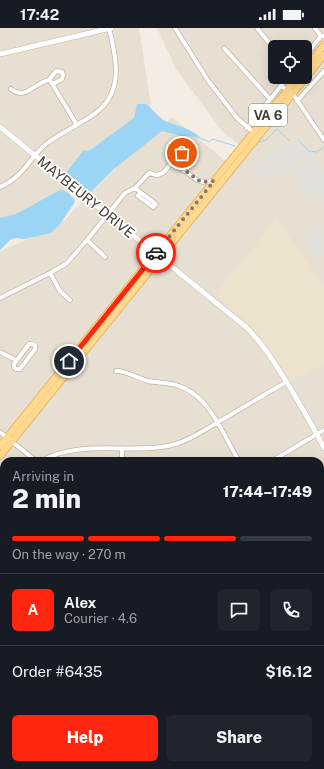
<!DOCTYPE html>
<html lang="en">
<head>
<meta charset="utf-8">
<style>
  :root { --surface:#171b24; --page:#20242c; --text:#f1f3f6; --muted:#9ea1a6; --line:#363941; --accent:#ff250e }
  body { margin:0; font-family:"Public Sans",sans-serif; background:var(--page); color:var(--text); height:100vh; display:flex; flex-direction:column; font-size:15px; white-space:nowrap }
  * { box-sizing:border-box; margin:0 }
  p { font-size:13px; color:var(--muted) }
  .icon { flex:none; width:22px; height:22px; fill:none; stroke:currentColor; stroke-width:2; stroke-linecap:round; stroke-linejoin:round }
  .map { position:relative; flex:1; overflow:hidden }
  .details { position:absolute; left:0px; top:429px; width:324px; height:312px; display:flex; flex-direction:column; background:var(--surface); border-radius:12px 12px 0 0; box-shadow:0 4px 16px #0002 }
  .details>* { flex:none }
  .controls { position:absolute; left:268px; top:12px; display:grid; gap:8px }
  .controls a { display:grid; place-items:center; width:44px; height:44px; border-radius:6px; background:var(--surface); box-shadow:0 4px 16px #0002; font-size:20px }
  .pin { position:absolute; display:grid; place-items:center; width:34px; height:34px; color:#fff; margin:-17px; border:2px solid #fff; border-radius:50%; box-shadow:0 1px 4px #0007 }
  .courier { position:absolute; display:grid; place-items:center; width:40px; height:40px; margin:-20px; border:3px solid #ff250e; border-radius:50%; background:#fff; color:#222; box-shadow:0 1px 5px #0007 }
  .summary em { font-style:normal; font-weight:800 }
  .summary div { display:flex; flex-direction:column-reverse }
  .summary { display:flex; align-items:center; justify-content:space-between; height:68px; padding:0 12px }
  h1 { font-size:26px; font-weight:800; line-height:30px }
  .bar { display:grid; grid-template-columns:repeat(4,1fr); gap:6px 4px; align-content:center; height:48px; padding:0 12px }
  .bar i { height:5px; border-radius:3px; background:var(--line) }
  .bar .active { background:var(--accent) }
  .bar p { grid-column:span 4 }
  .line { display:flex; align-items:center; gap:10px; padding:0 12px; border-top:1px solid var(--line) }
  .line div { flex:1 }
  .round { display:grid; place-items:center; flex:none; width:42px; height:42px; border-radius:6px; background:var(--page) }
  .cta { display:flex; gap:8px; margin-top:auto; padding:8px 12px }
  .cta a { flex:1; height:46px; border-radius:6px; background:var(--accent); color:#fff; font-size:16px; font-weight:800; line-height:46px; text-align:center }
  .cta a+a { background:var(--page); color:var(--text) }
  .status { display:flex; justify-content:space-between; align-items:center; height:28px; padding:0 20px; background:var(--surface); direction:ltr }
  .status svg { height:11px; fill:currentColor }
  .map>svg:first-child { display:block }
</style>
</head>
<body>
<div class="status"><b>17:42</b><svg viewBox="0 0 49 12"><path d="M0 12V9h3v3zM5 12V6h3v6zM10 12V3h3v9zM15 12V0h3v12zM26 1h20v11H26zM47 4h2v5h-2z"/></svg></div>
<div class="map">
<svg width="324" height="741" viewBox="0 0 324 741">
  <rect width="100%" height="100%" fill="#f3ede4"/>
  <path fill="#e7dfd1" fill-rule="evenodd" d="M0 0H139L151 77 69 167 0 194Z
    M157 0H324V17L305 41V19H275V49H298L242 119 222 103 176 41Z
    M324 27V741H0V428ZM4 433H320V737H4Z
    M172 89 229 136 0 418V223L57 199 136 120Z"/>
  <path fill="#ede2cd" d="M277 191 324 258V336L290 354 267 318 244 292 214 267Z"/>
  <path fill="#e3e0dc" d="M286 115H299V122L312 125 324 144V170L321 172 309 168 306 169 301 161 302 157 290 141 267 154 264 149 261 150 253 137 280 117Z
    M317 198 324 204V225L316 231 301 210Z"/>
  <path fill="#9cd4f3" d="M137 76H146C150 79 162 92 165 93 177 98 190 100 200 109L182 108 162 103 114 141 90 165 77 155 72 149 66 145 83 123 90 122 134 90Z
    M60 162C67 163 70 166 74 171L75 174 60 196 51 205 24 211 15 210 10 212 0 222V190L16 186Z
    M4 737H64L55 741H8Z"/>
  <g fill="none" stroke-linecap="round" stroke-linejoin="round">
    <path stroke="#9cd4f3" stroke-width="1" d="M195 108 209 114 213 111 235 118
      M299 113 309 123 317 124 324 119
      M259 114 266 112 277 101 290 113
      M62 738 75 741
      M136 741 140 737"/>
    <defs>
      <path id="minor" d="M175 0 207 51 237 90 254 105
        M257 0 275 22
        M315 0 321 8
        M224 20 270 71
        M305 28 321 8H324
        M51 54 77 97
        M281 58 293 66 324 112
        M11 61C26 73 35 54 49 52L56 43 62 44 63 47 62 51 53 56
        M297 73 324 43
        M247 100 288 49
        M172 134 197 152 203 154 214 153
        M0 159C26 147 27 132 46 116 56 108 69 102 80 95 86 91 93 88 98 83 124 62 116 28 109 0
        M135 160 156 176 153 179 138 168 141 165
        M87 212 105 229
        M50 245 60 263 70 272
        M0 270 52 244 67 235 87 212 125 165 135 160 149 145 157 147 163 145 180 125 190 131V134L183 142
        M29 316H32L35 317V321L20 341H16L14 339V336Z
        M0 324 16 332
        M116 343C127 343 137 350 148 353 158 355 169 354 179 358 210 368 223 407 239 433
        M0 404 36 433
        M41 433C81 411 126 426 168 418 187 414 203 403 220 393 242 380 264 367 286 354
        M122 433V420
        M272 433 324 402
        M320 534H324
        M0 569 4 576
        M0 684 4 676
        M320 687 324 690
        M184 737 188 741
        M235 741 250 737"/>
      <path id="tertiary" d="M0 26 111 0
        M0 99 246 299C265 318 277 339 291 361 302 380 314 400 324 420
        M320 733 324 728
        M314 741 317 737"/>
      <path id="primary" d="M305 41 324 17
        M0 418 298 49
        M0 428 324 27"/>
    </defs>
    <use href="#minor" stroke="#c1b7a9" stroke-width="5.5"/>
    <use href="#tertiary" stroke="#c1b7a9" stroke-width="6"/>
    <use href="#primary" stroke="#e8b65c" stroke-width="8"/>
    <use href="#minor" stroke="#fff" stroke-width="4"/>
    <use href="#tertiary" stroke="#fff" stroke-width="5"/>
    <use href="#primary" stroke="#ffd990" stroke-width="6"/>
  </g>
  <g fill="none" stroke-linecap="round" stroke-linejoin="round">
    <path stroke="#827b71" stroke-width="4" stroke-dasharray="0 7.2" d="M156 225 214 153 201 154 184 142 191 133 182 125"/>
    <path stroke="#ff250e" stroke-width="5" d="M69 333 156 225"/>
  </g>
  <g text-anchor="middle" stroke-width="3.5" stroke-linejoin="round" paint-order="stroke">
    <rect fill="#fff" stroke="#7d7770" stroke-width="1" x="249" y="76" width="38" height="22" rx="3"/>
    <g font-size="13" font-weight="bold" fill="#453d33">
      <text x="268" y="92">VA 6</text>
    </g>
    <g font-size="14" fill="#453d33" stroke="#fff">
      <text transform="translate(86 169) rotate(39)" y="5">MAYBEURY DRIVE</text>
    </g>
  </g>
</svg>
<div class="controls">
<a><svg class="icon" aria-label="locate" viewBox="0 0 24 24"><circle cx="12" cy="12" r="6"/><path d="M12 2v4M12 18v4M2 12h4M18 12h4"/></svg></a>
</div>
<div class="pin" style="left:182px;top:125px;background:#ea580c"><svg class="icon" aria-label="bag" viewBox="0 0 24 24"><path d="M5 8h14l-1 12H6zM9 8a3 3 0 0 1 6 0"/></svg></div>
<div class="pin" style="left:69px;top:333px;background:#1f2937"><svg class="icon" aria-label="home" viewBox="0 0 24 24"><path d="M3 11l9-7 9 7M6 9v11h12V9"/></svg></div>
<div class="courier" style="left:156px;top:225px"><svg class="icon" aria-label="car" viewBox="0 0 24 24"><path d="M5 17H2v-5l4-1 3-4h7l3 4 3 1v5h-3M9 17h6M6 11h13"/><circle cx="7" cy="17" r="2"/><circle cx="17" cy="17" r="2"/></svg></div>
<section class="details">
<div class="summary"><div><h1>2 min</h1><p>Arriving in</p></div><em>17:44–17:49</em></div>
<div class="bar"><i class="active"></i><i class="active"></i><i class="active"></i><i></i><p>On the way · 270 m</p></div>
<div class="line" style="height:72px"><b class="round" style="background:var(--accent);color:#fff">A</b><div><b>Alex</b><p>Courier · 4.6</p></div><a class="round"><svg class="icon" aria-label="chat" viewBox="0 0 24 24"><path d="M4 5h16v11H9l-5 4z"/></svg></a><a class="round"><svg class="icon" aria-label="phone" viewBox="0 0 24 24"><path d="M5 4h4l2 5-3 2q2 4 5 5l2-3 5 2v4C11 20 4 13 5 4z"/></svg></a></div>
<div class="line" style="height:52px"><div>Order #6435</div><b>$16.12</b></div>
<div class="cta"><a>Help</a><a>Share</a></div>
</section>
</div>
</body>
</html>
